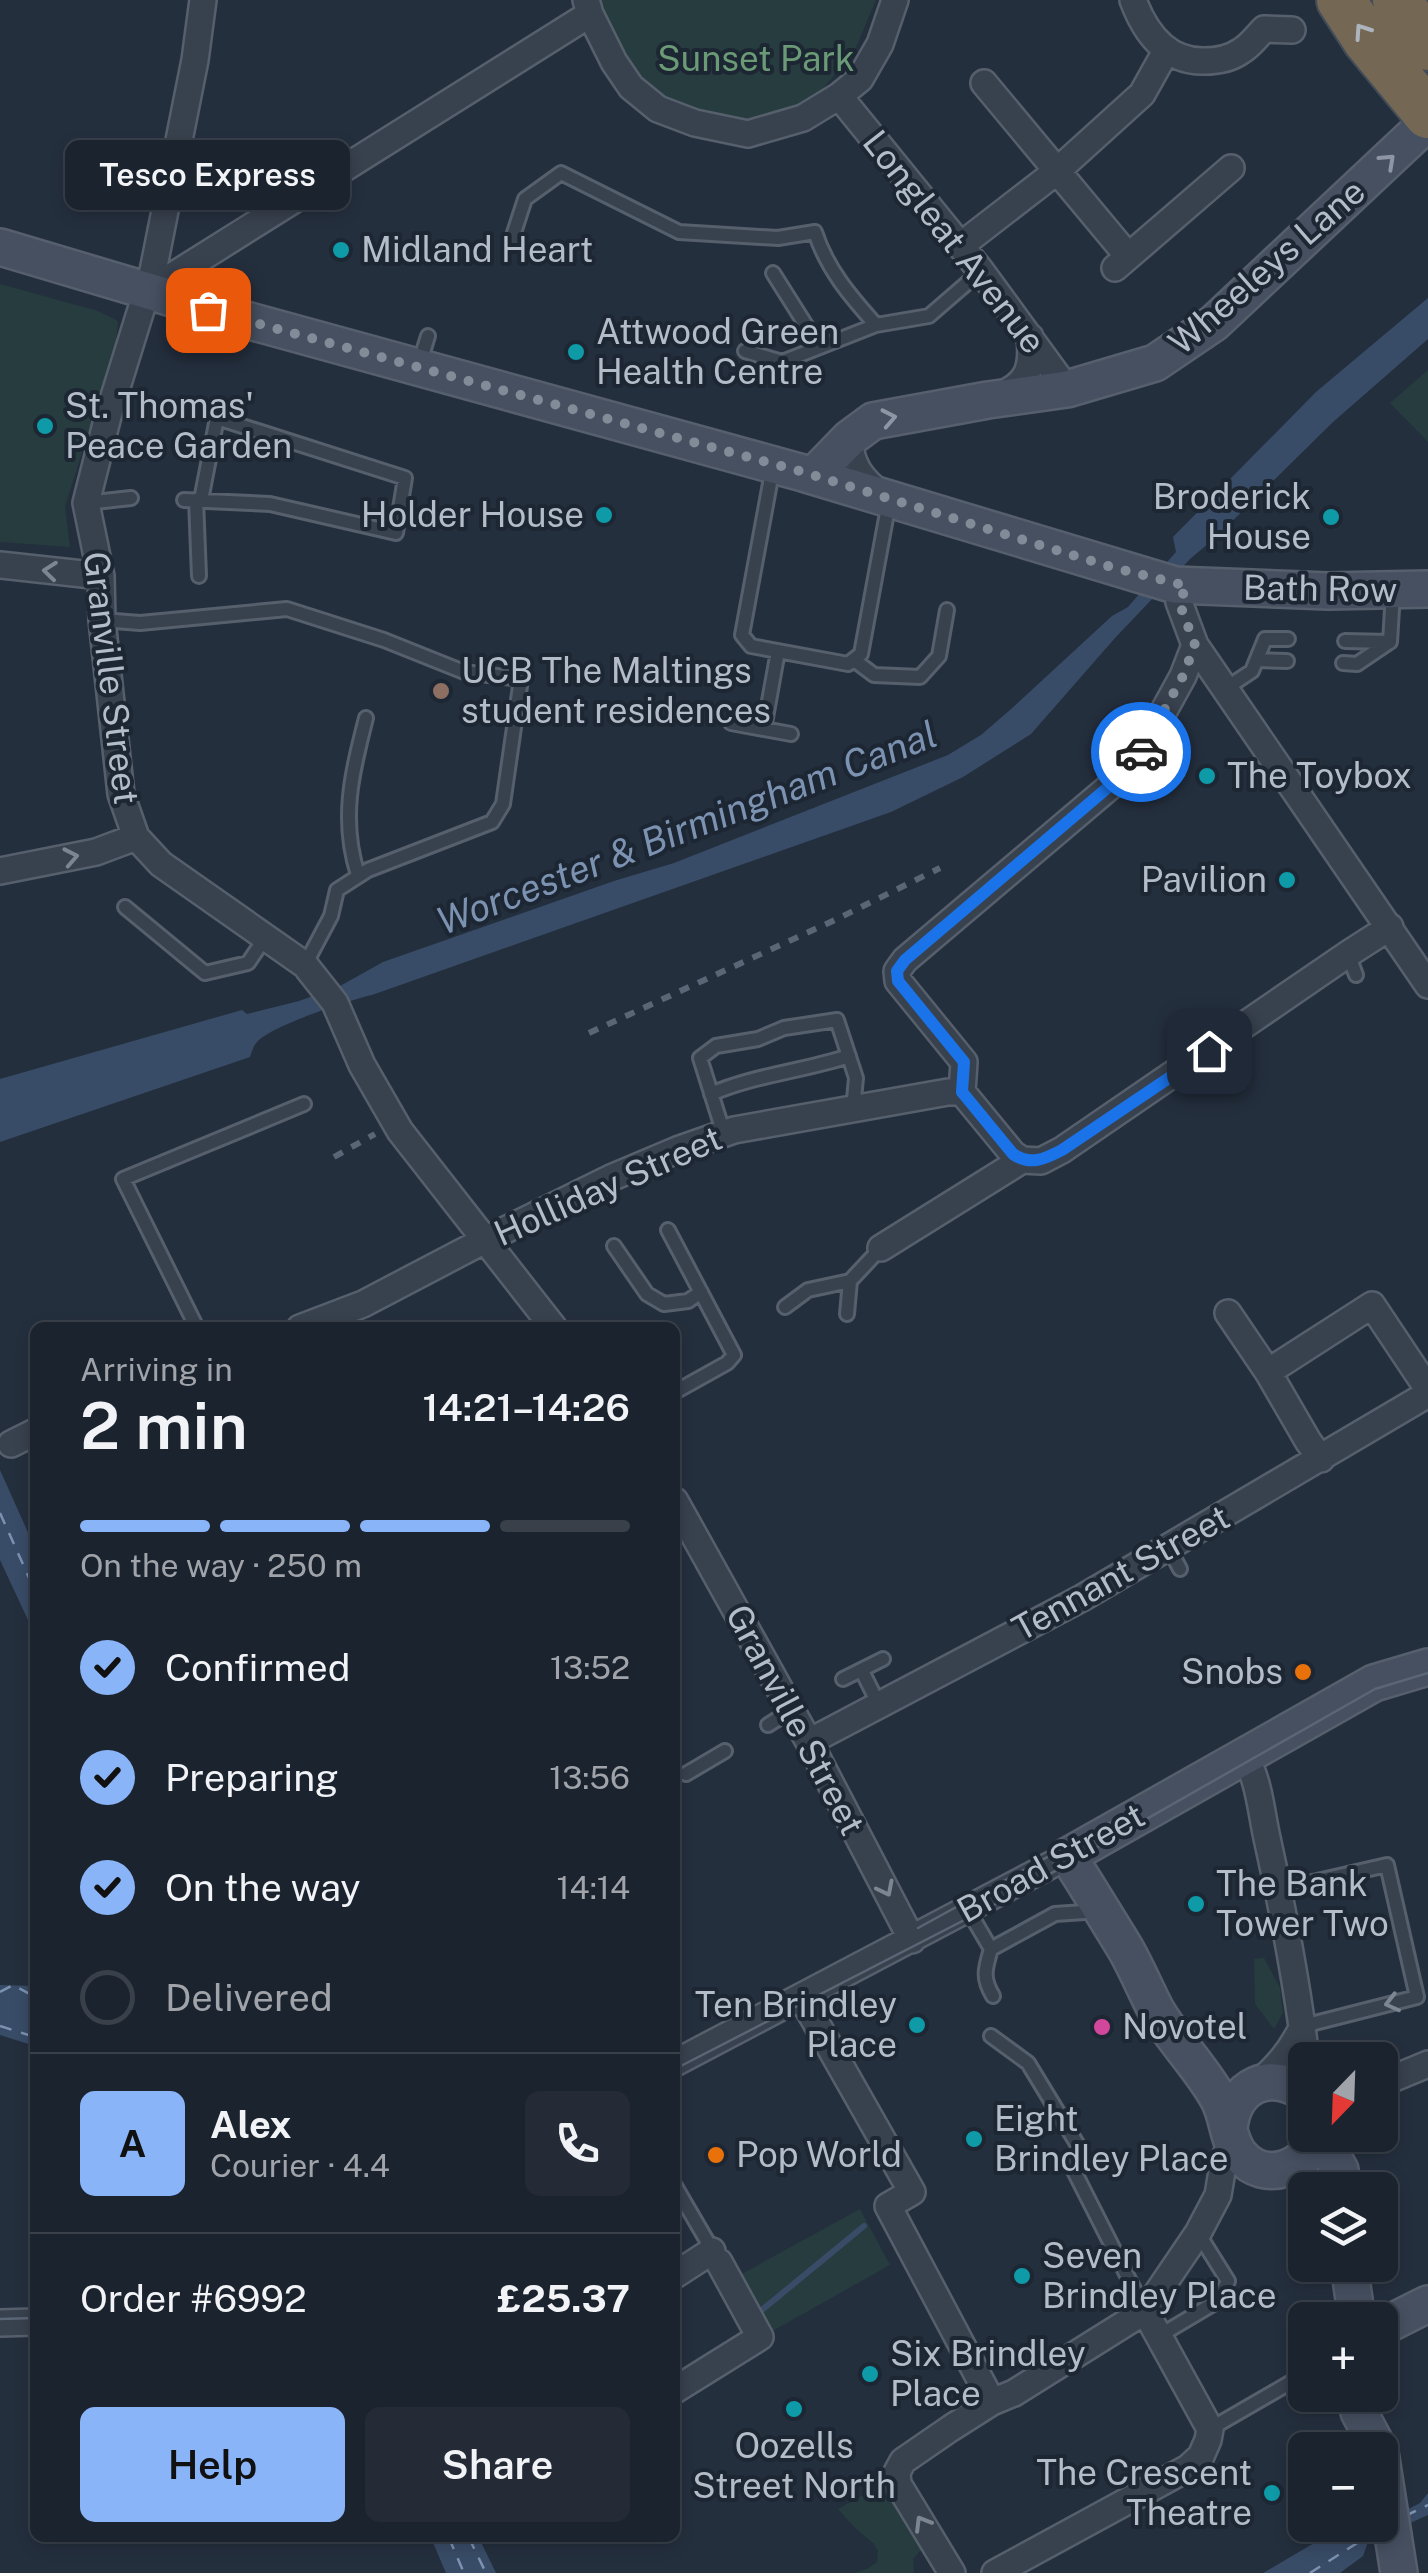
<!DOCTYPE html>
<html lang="en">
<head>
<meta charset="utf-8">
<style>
  :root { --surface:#1b232e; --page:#242b36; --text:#f1f3f6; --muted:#a0a4aa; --line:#39404a; --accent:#8ab4f8 }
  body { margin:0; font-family:"Public Sans",sans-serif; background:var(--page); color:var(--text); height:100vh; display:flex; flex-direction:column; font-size:38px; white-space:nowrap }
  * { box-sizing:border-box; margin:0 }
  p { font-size:32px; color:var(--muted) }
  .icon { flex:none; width:55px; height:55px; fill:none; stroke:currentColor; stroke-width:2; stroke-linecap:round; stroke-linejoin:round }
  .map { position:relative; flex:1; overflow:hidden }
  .panel { position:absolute; left:30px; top:1322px; width:650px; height:1220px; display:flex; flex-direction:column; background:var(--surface); border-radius:15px; box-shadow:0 5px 15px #0003,0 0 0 2px var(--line) }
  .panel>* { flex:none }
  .needle { width:65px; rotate:203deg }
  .buttons { position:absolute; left:1288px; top:2042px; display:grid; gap:20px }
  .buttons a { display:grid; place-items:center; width:110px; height:110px; border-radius:15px; background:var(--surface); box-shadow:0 5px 15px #0003,0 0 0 2px var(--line); font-size:50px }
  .pin { position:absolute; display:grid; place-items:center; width:85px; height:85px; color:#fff; margin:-42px; border-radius:20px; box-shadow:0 5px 15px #0006 }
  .courier { position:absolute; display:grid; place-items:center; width:100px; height:100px; margin:-50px; border:8px solid #1a73e8; border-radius:50%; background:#fff; color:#222; box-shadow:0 2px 12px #0007 }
  .bubble { position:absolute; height:70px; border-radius:15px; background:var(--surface); box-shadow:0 5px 15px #0003,0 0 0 2px var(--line); font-size:32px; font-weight:600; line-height:70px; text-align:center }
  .overview em { font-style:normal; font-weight:600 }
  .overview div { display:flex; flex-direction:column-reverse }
  .overview { display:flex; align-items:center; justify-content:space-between; height:170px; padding:0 50px }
  h1 { font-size:65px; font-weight:600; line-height:75px }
  .bar { display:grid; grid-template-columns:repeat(4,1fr); gap:15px 10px; align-content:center; height:120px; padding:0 50px }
  .bar i { height:12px; border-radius:8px; background:var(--line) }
  .bar .current { background:var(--accent) }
  .bar p { grid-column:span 4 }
  .line { display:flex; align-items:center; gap:25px; padding:0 50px; border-top:2px solid var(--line) }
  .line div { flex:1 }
  .round { display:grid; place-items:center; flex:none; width:105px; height:105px; border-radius:15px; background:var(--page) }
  ol { padding:0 50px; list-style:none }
  li { display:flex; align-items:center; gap:30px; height:110px }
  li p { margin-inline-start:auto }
  li .icon { padding:10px; border-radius:50%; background:var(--accent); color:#111; stroke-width:4 }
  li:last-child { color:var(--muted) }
  li i { width:55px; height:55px; border:5px solid var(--line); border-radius:50% }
  .primary-button { display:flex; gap:20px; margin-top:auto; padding:20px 50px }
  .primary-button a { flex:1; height:115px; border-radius:15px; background:var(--accent); color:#111; font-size:40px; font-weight:600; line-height:115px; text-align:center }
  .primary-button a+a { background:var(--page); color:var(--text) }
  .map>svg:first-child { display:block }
</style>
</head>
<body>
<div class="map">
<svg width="1428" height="2573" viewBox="0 0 1428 2573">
  <rect width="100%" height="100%" fill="#242f3e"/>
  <path fill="#263c3f" d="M599 0H876L854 52 820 92 787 111 755 119 697 114 664 100 636 77 617 46Z
    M0 284 98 311 118 321 116 344 65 507 70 547 0 542Z
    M1428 370V442L1390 403Z
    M1264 1958 1280 1988 1283 2013 1274 2029 1255 2004 1254 1959Z
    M860 2209 890 2265 769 2333 729 2281Z
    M885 2483 920 2538 922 2549 913 2559 914 2573H855L867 2569 877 2562 878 2551 874 2544 854 2527 838 2509Z"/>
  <path fill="#394c67" d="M1428 298V339L1333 422 1216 537 1190 559 1115 638 1031 734 963 777 891 812 372 995C349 1000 271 1026 257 1042 253 1046 252 1052 250 1057L0 1142V1079L242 1010 247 1014 299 1001 340 986 383 962 614 881 674 863 948 755 981 735 1010 710 1112 616 1128 607 1176 552 1173 537 1316 392Z
    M0 1470 35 1548V1635L0 1560Z
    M0 1985 35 1986V2046L0 2035Z
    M1428 2493V2515L1368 2542 1363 2556 1340 2573H1263L1333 2532 1362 2533 1420 2503Z
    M431 2538H479L496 2573H446Z"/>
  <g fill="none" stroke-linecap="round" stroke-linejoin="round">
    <path stroke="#394c67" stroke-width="6" d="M757 2314 864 2226"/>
    <path stroke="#7c92b1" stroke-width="2.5" stroke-dasharray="12 10" stroke-linecap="butt" d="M0 1513 35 1591
      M0 1992 13 1985 35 1997
      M0 2026 35 2037
      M1405 2516 1428 2505
      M449 2538 464 2573
      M469 2538 486 2573
      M1310 2573 1376 2531"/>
    <defs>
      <path id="lane" d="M511 242 525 199 561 173 679 232 778 238 815 232C827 269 850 296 876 325
        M773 273 819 346
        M745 351 782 362 876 325 929 316 981 271
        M419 365 428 336
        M773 467 742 635 751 646 848 664 861 654 889 502
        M184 500 270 504 396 533 405 478 217 418 201 500
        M196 500 199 576
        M86 503 131 498
        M102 620 140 623 287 609 384 640 464 672 521 679 503 804 492 822 368 870 337 890 331 916 305 965
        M1345 641 1390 642 1393 593
        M854 660 874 675 920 677 939 656 947 610
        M1257 660 1287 661
        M1343 663 1357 664 1388 643
        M1225 689 1252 671 1265 639H1288
        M731 723 791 734
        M764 729 778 651
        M358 875C340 819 352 773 366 718
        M125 907 205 973 248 963 265 938
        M1348 954 1356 975
        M711 1094C754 1075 804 1071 849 1056
        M724 1134 700 1058 716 1046 758 1039 784 1028 837 1020 856 1078 853 1110
        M668 1230 734 1355 727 1363 675 1392
        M614 1246 647 1294 664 1304 688 1301 701 1292
        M785 1307 808 1290 850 1281
        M847 1314 850 1281 881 1248
        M197 1328 123 1179 304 1104
        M1169 1548 1180 1569
        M862 1671 879 1705
        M843 1679 883 1659
        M768 1725 792 1710
        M686 1774 725 1751
        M1278 1890 1387 1865 1417 1997 1303 2026
        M968 1910 991 1949
        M993 1996C982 1978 985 1969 991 1949L1055 1914 1099 1911
        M991 2036 1028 2063 1079 2147 1073 2169 1145 2311
        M675 2186 714 2253
        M1159 2336 1218 2301 1228 2281 1198 2233
        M1210 2429 1293 2381"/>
      <path id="street" d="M203 0 195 60 153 271 108 416 86 503 101 576 102 620 121 794 136 837 161 864 305 965 335 1003 362 1065 400 1131 554 1328
        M586 0 590 14 614 62 631 87 658 109 695 123 748 134 803 118 839 96 860 79 880 44 895 0
        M1133 0C1145 32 1166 62 1204 61 1218 61 1230 59 1241 51 1250 46 1257 36 1264 29L1292 30
        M984 83 1128 256
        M839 96 981 271 1067 389
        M960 246 1057 171 1142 94 1166 51
        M1115 268 1231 168
        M147 292 590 14
        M998 396C1029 384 1033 367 1030 337
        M850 438C849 463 862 480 881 494
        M0 565 101 576
        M1187 586 1179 602 1195 645 1428 985
        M0 871 96 852 136 837
        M962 1092 964 1062 898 981 897 971 905 960 1133 767 1183 676 1195 645
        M962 1092 1013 1154 1022 1160
        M881 1248 1022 1160 1041 1161 1062 1150 1348 954 1390 927
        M1228 1313 1268 1372 1308 1441 1321 1459
        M300 1328 363 1304 485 1240 613 1177 677 1150 734 1130 948 1092H962
        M1268 1372 1372 1305 1428 1389
        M11 1444 35 1432
        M675 1501 809 1742 912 1940
        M809 1742 1082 1598 1428 1394
        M1244 1755C1259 1779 1261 1811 1267 1838 1283 1911 1298 1985 1306 2060
        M802 1998 912 2192 888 2206 992 2402
        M675 2063 1068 1856
        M1380 2084 1428 2064
        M1256 2085C1277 2067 1291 2051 1303 2026
        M675 2275 712 2251
        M0 2323 35 2322
        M675 2390 760 2337 719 2262
        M952 2573 898 2484 897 2472 903 2461 951 2428 992 2402 1014 2393 1145 2311 1198 2233 1218 2195 1224 2159 1232 2142
        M995 2573 1188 2468 1201 2456 1208 2440 1210 2429 1145 2311"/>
      <path id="secondary" d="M0 247 239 318 803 473 1175 585 1328 591 1428 589
        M813 476 850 438 873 421 988 400 1067 389 1155 363 1214 323 1428 122
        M1229 2128C1234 2085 1269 2069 1305 2093
        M1318 2135C1308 2168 1265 2185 1240 2155 1227 2139 1228 2115 1218 2098 1200 2066 1174 2041 1156 2010 1145 1989 1136 1967 1125 1948 1106 1917 1087 1886 1068 1856L1374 1683 1428 1667
        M1320 2135 1340 2170 1342 2190
        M1349 2265 1357 2320
        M1380 2328 1428 2304
        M1355 2395 1359 2412 1379 2450
        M1380 2452 1399 2573"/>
      <path id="highway" d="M1341 0 1367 40 1428 114
        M1397 0 1428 46"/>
    </defs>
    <use href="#lane" stroke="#565f6c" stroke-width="18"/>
    <use href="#street" stroke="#565f6c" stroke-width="30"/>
    <use href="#secondary" stroke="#565f6c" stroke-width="40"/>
    <use href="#highway" stroke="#434c59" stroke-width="52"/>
    <use href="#lane" stroke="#38414e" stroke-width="12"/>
    <use href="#street" stroke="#38414e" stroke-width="25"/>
    <use href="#secondary" stroke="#465061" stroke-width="35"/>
    <use href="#highway" stroke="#746855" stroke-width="48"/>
    <path stroke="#5a6575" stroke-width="2.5" d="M918 1928 1124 1815
      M675 2069 1013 1895 1375 1689 1428 1673
      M0 2319 35 2318"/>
    <path stroke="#5a6575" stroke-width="6" stroke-dasharray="10 10" stroke-linecap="butt" d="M589 1033 837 919 940 868
      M334 1157 375 1134"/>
  </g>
  <defs><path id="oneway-chevron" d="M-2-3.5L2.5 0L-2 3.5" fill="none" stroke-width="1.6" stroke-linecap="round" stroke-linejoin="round" transform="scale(2.5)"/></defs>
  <use stroke="#aeb4bd" href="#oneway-chevron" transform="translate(1362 31) rotate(-124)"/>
  <g stroke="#8e96a5">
    <use href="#oneway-chevron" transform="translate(1388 161) rotate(-43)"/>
    <use href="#oneway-chevron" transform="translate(889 418) rotate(-11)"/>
  </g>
  <g stroke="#7c8592">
    <use href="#oneway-chevron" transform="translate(50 571) rotate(-174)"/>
    <use href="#oneway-chevron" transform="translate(71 857) rotate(-11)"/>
    <use href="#oneway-chevron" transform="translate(886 1889) rotate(63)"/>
    <use href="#oneway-chevron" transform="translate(1392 2003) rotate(166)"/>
    <use href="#oneway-chevron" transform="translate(922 2523) rotate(-121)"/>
  </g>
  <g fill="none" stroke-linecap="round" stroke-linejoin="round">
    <path stroke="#828b98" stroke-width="10" stroke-dasharray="0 18" d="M208 310 803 472 1111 567 1187 586 1179 602 1195 645 1183 676 1141 752"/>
    <path stroke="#1a73e8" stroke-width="12" d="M1141 752 1132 767 905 960 897 971 898 981 964 1062 962 1092 1013 1154C1030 1166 1045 1159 1062 1150L1209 1051"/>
  </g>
  <g fill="#0f9aa8" stroke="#1d2633" stroke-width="4">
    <circle cx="341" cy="250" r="10"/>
    <circle cx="576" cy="352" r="10"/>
    <circle cx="45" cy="426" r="10"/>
    <circle cx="604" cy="515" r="10"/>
    <circle cx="1331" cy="517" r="10"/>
    <circle cx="1207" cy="776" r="10"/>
    <circle cx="1287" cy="880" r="10"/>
    <circle cx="1196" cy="1904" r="10"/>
    <circle cx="917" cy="2025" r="10"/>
    <circle cx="974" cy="2139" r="10"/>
    <circle cx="1022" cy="2276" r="10"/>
    <circle cx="870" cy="2374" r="10"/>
    <circle cx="794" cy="2409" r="10"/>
    <circle cx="1272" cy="2493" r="10"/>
  </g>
  <circle fill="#8d6e63" stroke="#1d2633" stroke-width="4" cx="441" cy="691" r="10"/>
  <g fill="#e8710a" stroke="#1d2633" stroke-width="4">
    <circle cx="1303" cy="1672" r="10"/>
    <circle cx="716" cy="2155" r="10"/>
  </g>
  <circle fill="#d1479c" stroke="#1d2633" stroke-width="4" cx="1102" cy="2027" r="10"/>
  <g text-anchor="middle" stroke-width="8" stroke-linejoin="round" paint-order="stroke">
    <g font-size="35" fill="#6b9a76" stroke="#1d2633">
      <text x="756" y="71">Sunset Park</text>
    </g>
    <g font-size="35" fill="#b4bcc9" stroke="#1d2633">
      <text transform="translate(954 242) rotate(52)" y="12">Longleat Avenue</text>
      <text transform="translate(1267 267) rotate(-41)" y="12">Wheeleys Lane</text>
      <text transform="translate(1320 589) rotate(1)" y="12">Bath Row</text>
      <text transform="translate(111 678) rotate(83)" y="12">Granville Street</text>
      <text transform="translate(608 1186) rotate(-24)" y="12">Holliday Street</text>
      <text transform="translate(1121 1573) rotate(-29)" y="12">Tennant Street</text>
      <text transform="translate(795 1720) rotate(62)" y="12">Granville Street</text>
      <text transform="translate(1051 1863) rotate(-29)" y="12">Broad Street</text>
    </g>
    <g font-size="35" fill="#b4bcc9" stroke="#1d2633" text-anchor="start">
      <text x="361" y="262">Midland Heart</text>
      <text x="596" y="344">Attwood Green<tspan x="596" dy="40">Health Centre</tspan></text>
      <text x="65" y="418">St. Thomas'<tspan x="65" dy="40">Peace Garden</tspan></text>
      <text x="1311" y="509" text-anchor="end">Broderick<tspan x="1311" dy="40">House</tspan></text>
      <text x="584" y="527" text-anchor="end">Holder House</text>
      <text x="461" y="683">UCB The Maltings<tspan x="461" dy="40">student residences</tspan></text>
      <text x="1227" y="788">The Toybox</text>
      <text x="1267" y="892" text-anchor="end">Pavilion</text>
      <text x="1283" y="1684" text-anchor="end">Snobs</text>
      <text x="1216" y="1896">The Bank<tspan x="1216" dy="40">Tower Two</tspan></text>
      <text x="897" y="2017" text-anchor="end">Ten Brindley<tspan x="897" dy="40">Place</tspan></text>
      <text x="1122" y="2039">Novotel</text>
      <text x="994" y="2131">Eight<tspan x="994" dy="40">Brindley Place</tspan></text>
      <text x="736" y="2167">Pop World</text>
      <text x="1042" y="2268">Seven<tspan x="1042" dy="40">Brindley Place</tspan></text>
      <text x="890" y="2366">Six Brindley<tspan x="890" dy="40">Place</tspan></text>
      <text x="794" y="2458" text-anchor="middle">Oozells<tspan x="794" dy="40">Street North</tspan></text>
      <text x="1252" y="2485" text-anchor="end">The Crescent<tspan x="1252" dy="40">Theatre</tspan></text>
    </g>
    <g font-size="38" font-style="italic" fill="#7c92b1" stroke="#1d2633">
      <text transform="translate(687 828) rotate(-21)" y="13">Worcester &amp; Birmingham Canal</text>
    </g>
  </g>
</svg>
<div class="buttons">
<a><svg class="needle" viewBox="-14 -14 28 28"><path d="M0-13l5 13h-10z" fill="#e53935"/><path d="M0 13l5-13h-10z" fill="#a0a4aa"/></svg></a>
<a><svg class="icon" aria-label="layers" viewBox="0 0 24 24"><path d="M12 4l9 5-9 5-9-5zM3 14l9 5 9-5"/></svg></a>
<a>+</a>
<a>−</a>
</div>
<div class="pin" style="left:208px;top:310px;background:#ea580c"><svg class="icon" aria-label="bag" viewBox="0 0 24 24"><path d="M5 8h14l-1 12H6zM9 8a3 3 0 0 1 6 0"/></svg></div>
<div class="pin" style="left:1209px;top:1051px;background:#1f2937"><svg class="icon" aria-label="home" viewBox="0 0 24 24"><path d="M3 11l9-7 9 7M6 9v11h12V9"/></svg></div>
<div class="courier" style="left:1141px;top:752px"><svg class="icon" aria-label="car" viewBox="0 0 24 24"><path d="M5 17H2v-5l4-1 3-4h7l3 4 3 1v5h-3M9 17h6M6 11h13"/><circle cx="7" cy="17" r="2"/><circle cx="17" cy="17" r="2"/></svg></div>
<div class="bubble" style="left:65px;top:140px;width:285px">Tesco Express</div>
<section class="panel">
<div class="overview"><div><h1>2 min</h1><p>Arriving in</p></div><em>14:21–14:26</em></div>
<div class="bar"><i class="current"></i><i class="current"></i><i class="current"></i><i></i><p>On the way · 250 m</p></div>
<ol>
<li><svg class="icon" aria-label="check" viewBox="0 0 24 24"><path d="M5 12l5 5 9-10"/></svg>Confirmed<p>13:52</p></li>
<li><svg class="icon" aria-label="check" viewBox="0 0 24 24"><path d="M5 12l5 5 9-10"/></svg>Preparing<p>13:56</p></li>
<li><svg class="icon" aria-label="check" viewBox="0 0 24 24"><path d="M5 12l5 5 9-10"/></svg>On the way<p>14:14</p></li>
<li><i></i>Delivered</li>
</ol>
<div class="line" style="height:180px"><b class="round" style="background:var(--accent);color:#111">A</b><div><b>Alex</b><p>Courier · 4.4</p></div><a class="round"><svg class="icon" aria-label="phone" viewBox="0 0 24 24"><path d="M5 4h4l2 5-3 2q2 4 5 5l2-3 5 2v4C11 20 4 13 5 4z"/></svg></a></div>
<div class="line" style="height:130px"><div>Order #6992</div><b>£25.37</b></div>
<div class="primary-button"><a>Help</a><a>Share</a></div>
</section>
</div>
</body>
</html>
